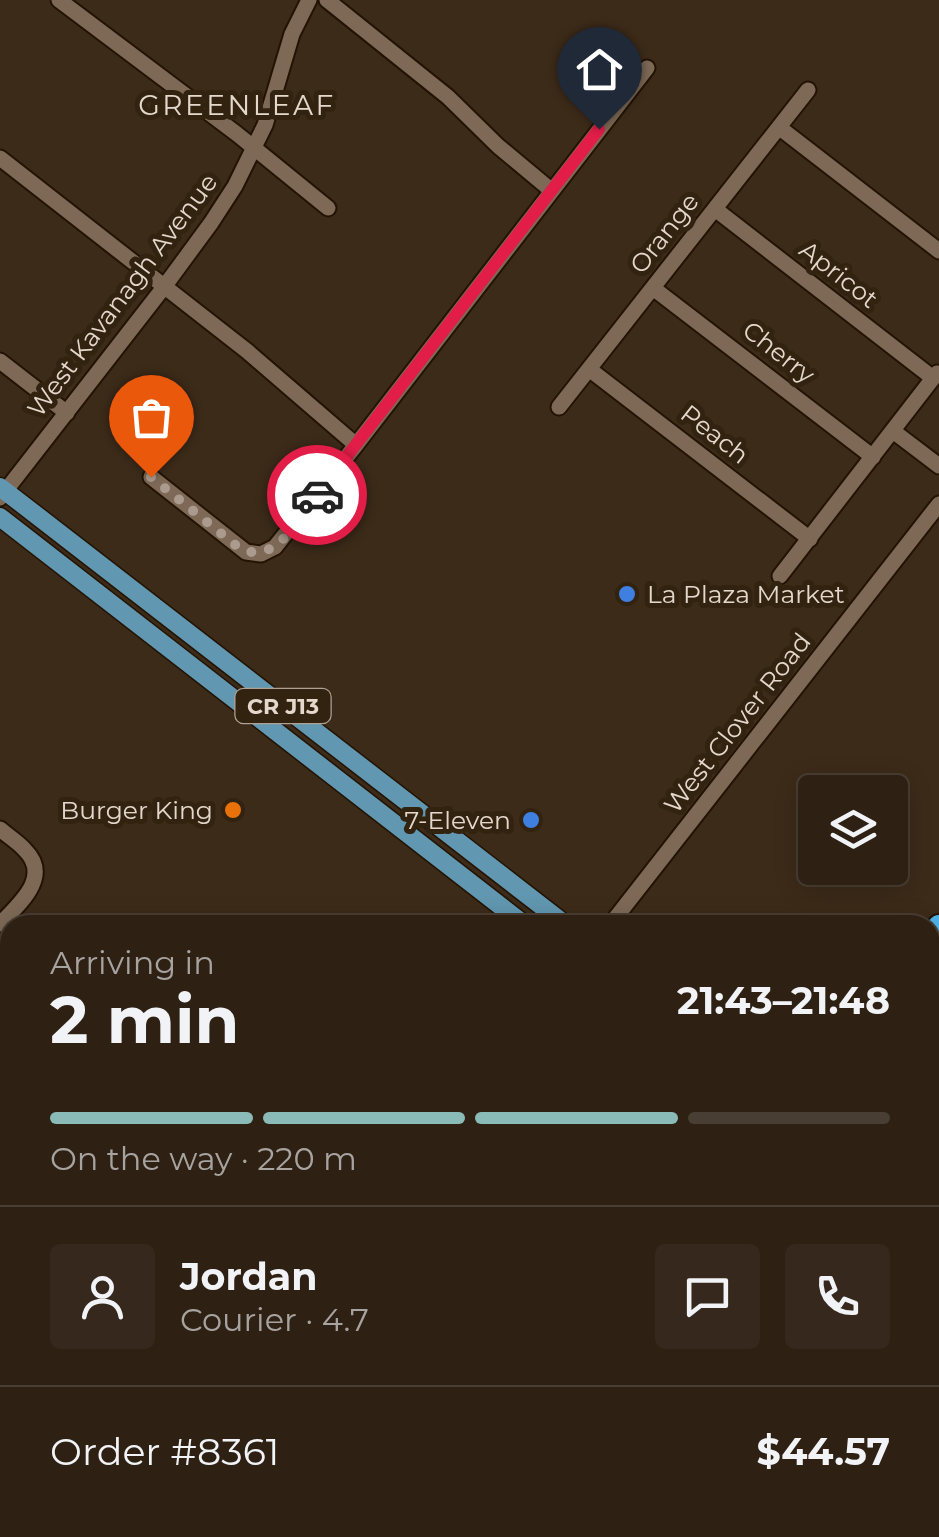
<!DOCTYPE html>
<html lang="en">
<head>
<meta charset="utf-8">
<style>
  :root { --surface:#2e2013; --page:#36281c; --text:#f1f3f6; --muted:#a7a3a0; --line:#493e33; --accent:#8bbbb9 }
  body { margin:0; font-family:Montserrat,sans-serif; background:var(--page); color:var(--text); height:100vh; display:flex; flex-direction:column; font-size:38px; white-space:nowrap }
  * { box-sizing:border-box; margin:0 }
  p { font-size:32px; color:var(--muted) }
  .icon { flex:none; width:55px; height:55px; fill:none; stroke:currentColor; stroke-width:2; stroke-linecap:round; stroke-linejoin:round }
  .map { position:relative; flex:1; overflow:hidden }
  .drawer { position:absolute; left:0px; top:915px; width:940px; height:622px; display:flex; flex-direction:column; background:var(--surface); border-radius:30px 30px 0 0; box-shadow:0 5px 25px #0003,0 0 0 2px var(--line) }
  .drawer>* { flex:none }
  .controls { position:absolute; left:798px; top:775px; display:grid; gap:20px }
  .controls a { display:grid; place-items:center; width:110px; height:110px; border-radius:10px; background:var(--surface); box-shadow:0 5px 25px #0003,0 0 0 2px var(--line); font-size:50px }
  .pin { position:absolute; display:grid; place-items:center; width:85px; height:85px; color:#fff; margin:-102px -42px; border-radius:50% 50% 50% 0; rotate:-45deg; box-shadow:0 0 10px #0007 }
  .pin .icon { rotate:45deg }
  .courier { position:absolute; display:grid; place-items:center; width:100px; height:100px; margin:-50px; border:8px solid #e11d48; border-radius:50%; background:#fff; color:#222; box-shadow:0 2px 12px #0007 }
  .headline em { font-style:normal; font-weight:700 }
  .headline div { display:flex; flex-direction:column-reverse }
  .headline { display:flex; align-items:center; justify-content:space-between; height:170px; padding:0 50px }
  h1 { font-size:65px; font-weight:700; line-height:75px }
  .bar { display:grid; grid-template-columns:repeat(4,1fr); gap:15px 10px; align-content:center; height:120px; padding:0 50px }
  .bar i { height:12px; border-radius:8px; background:var(--line) }
  .bar .on { background:var(--accent) }
  .bar p { grid-column:span 4 }
  .line { display:flex; align-items:center; gap:25px; padding:0 50px; border-top:2px solid var(--line) }
  .line div { flex:1 }
  .round { display:grid; place-items:center; flex:none; width:105px; height:105px; border-radius:10px; background:var(--page) }
  .map>svg:first-child { display:block }
</style>
</head>
<body>
<div class="map">
<svg width="939" height="1537" viewBox="0 0 939 1537">
  <rect width="100%" height="100%" fill="#3d2b19"/>
  <g fill="none" stroke-linecap="round" stroke-linejoin="round">
    <defs>
      <path id="minor" d="M59 0 237 134 328 208
        M327 0 448 97 498 146 552 191
        M780 128 939 251
        M0 158 247 351 356 445
        M715 209 933 378
        M653 288 873 457
        M0 361 67 413
        M589 369 810 539
        M559 407 808 90
        M893 431 939 466
        M151 477 246 552 261 554 275 547 356 445 647 68
        M0 498 164 287 211 223 235 186 265 125 292 34 309 0
        M780 576 937 373
        M0 829C8 836 18 842 25 850 52 877 19 904 0 924
        M610 925 939 504
        M0 1164 10 1156
        M0 1425 10 1412
        M135 1528 147 1537
        M352 1537 358 1528"/>
      <path id="major" d="M0 487 566 925
        M0 517 525 925
        M930 1205 939 1213"/>
      <path id="highway" d="M930 937 939 926
        M930 1036 939 1024
        M930 1133 939 1122
        M930 1257 939 1247
        M496 1537 502 1528
        M540 1537 547 1528
        M616 1537 623 1528
        M678 1537 687 1528"/>
    </defs>
    <use href="#minor" stroke="#231303" stroke-width="19"/>
    <use href="#major" stroke="#231303" stroke-width="21"/>
    <use href="#highway" stroke="#231303" stroke-width="26"/>
    <use href="#minor" stroke="#7d6956" stroke-width="15"/>
    <use href="#major" stroke="#6197b0" stroke-width="18"/>
    <use href="#highway" stroke="#4fb5ec" stroke-width="22"/>
  </g>
  <g fill="none" stroke-linecap="round" stroke-linejoin="round">
    <path stroke="#aa9b8e" stroke-width="10" stroke-dasharray="0 18" d="M151 477 238 547C274 569 299 518 317 495"/>
    <path stroke="#e11d48" stroke-width="12" d="M317 495 599 129"/>
  </g>
  <g fill="#3f7fe0" stroke="#322210" stroke-width="4">
    <circle cx="627" cy="594" r="10"/>
    <circle cx="531" cy="820" r="10"/>
  </g>
  <circle fill="#e8710a" stroke="#322210" stroke-width="4" cx="233" cy="810" r="10"/>
  <g text-anchor="middle" stroke-width="10" stroke-linejoin="round" paint-order="stroke">
    <rect fill="#322210" stroke="#afa194" stroke-width="2.5" x="235.5" y="689" width="95" height="34" rx="8"/>
    <g font-size="22" font-weight="bold" fill="#e4d8cd">
      <text x="283" y="714">CR J13</text>
    </g>
    <g font-size="25" fill="#e4d8cd" stroke="#322210">
      <text transform="translate(664 233) rotate(-52)" y="9">Orange</text>
      <text transform="translate(839 274) rotate(38)" y="9">Apricot</text>
      <text transform="translate(122 295) rotate(-53)" y="9">West Kavanagh Avenue</text>
      <text transform="translate(779 352) rotate(38)" y="9">Cherry</text>
      <text transform="translate(715 434) rotate(38)" y="9">Peach</text>
      <text transform="translate(737 723) rotate(-52)" y="9">West Clover Road</text>
    </g>
    <g font-size="25" fill="#e4d8cd" stroke="#322210" text-anchor="end">
      <text x="647" y="603" text-anchor="start">La Plaza Market</text>
      <text x="213" y="819">Burger King</text>
      <text x="511" y="829">7-Eleven</text>
    </g>
    <g font-size="28" letter-spacing="2.5" fill="#e4d8cd" stroke="#322210">
      <text x="237" y="115">GREENLEAF</text>
    </g>
  </g>
</svg>
<div class="controls">
<a><svg class="icon" aria-label="layers" viewBox="0 0 24 24"><path d="M12 4l9 5-9 5-9-5zM3 14l9 5 9-5"/></svg></a>
</div>
<div class="pin" style="left:151px;top:477px;background:#ea580c"><svg class="icon" aria-label="bag" viewBox="0 0 24 24"><path d="M5 8h14l-1 12H6zM9 8a3 3 0 0 1 6 0"/></svg></div>
<div class="pin" style="left:599px;top:129px;background:#1f2937"><svg class="icon" aria-label="home" viewBox="0 0 24 24"><path d="M3 11l9-7 9 7M6 9v11h12V9"/></svg></div>
<div class="courier" style="left:317px;top:495px"><svg class="icon" aria-label="car" viewBox="0 0 24 24"><path d="M5 17H2v-5l4-1 3-4h7l3 4 3 1v5h-3M9 17h6M6 11h13"/><circle cx="7" cy="17" r="2"/><circle cx="17" cy="17" r="2"/></svg></div>
<section class="drawer">
<div class="headline"><div><h1>2 min</h1><p>Arriving in</p></div><em>21:43–21:48</em></div>
<div class="bar"><i class="on"></i><i class="on"></i><i class="on"></i><i></i><p>On the way · 220 m</p></div>
<div class="line" style="height:180px"><a class="round"><svg class="icon" aria-label="person" viewBox="0 0 24 24"><circle cx="12" cy="8" r="4"/><path d="M4 21q1-7 8-7t8 7"/></svg></a><div><b>Jordan</b><p>Courier · 4.7</p></div><a class="round"><svg class="icon" aria-label="chat" viewBox="0 0 24 24"><path d="M4 5h16v11H9l-5 4z"/></svg></a><a class="round"><svg class="icon" aria-label="phone" viewBox="0 0 24 24"><path d="M5 4h4l2 5-3 2q2 4 5 5l2-3 5 2v4C11 20 4 13 5 4z"/></svg></a></div>
<div class="line" style="height:130px"><div>Order #8361</div><b>$44.57</b></div>
</section>
</div>
</body>
</html>
